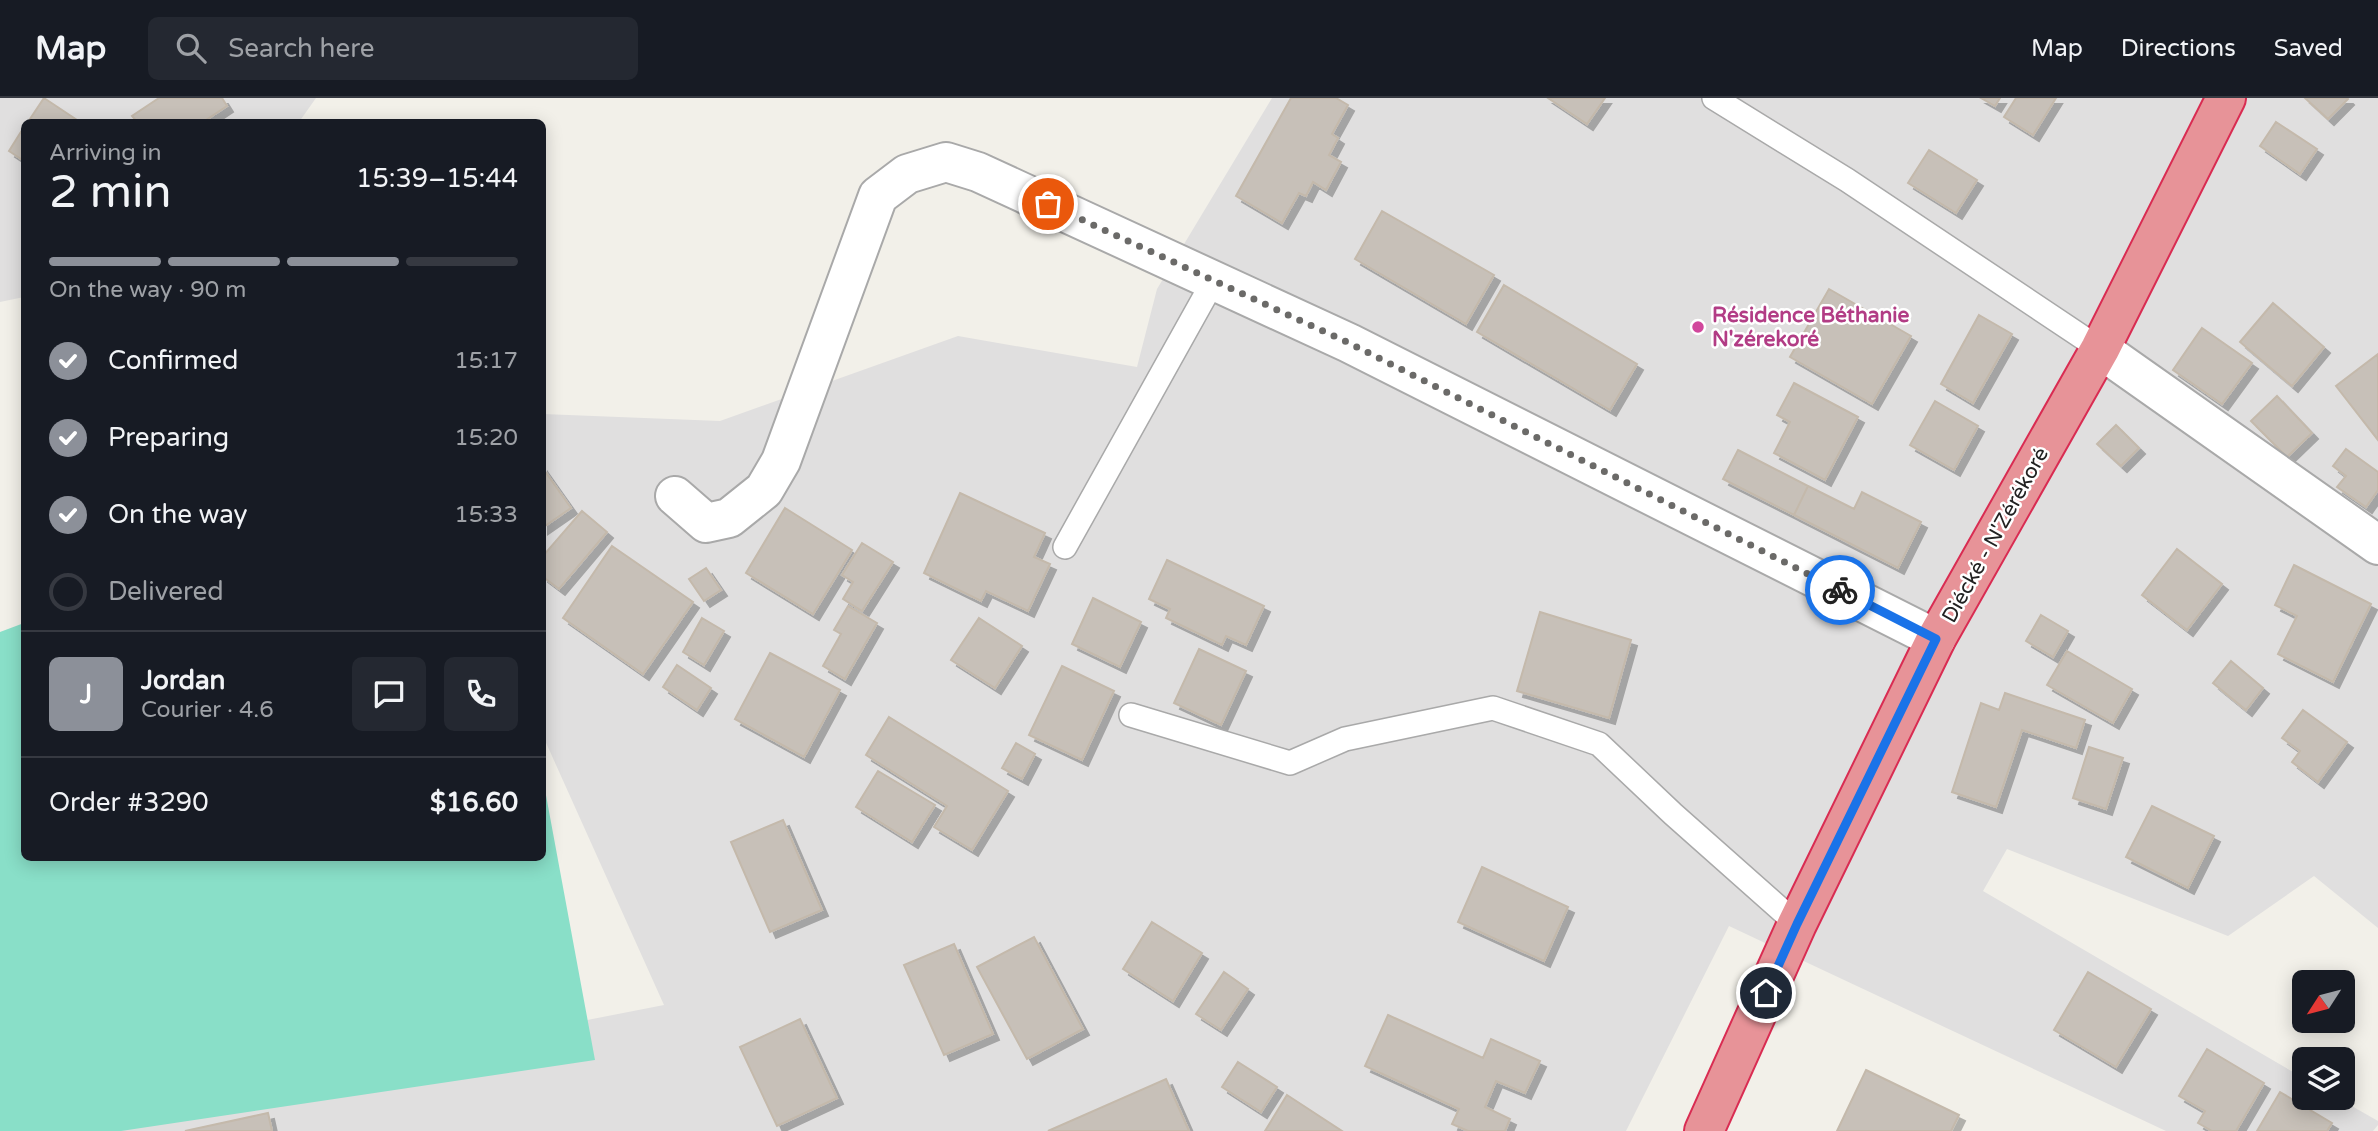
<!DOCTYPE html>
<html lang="en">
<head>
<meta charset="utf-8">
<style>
  :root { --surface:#171b24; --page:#242831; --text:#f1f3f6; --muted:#9ea1a6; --line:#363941; --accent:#8c9099 }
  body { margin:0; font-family:"Varela Round",sans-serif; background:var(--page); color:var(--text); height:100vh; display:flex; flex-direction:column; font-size:26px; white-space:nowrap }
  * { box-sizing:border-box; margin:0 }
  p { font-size:23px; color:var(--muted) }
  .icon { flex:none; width:38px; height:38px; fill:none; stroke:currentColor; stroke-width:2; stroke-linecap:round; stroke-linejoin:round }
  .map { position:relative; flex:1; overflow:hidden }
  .sheet { position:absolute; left:21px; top:21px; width:525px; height:742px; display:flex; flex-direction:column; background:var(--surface); border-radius:10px; box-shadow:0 4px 18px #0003 }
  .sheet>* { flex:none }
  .needle { width:46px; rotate:234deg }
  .controls { position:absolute; left:2292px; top:872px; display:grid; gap:14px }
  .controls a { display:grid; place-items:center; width:63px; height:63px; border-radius:10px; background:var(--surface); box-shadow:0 4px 18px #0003; font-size:35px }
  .pin { position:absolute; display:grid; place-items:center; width:60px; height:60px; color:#fff; margin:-30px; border:4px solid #fff; border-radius:50%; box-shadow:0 2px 7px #0007 }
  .courier { position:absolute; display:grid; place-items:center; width:70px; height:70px; margin:-35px; border:5px solid #1a73e8; border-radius:50%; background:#fff; color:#222; box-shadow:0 2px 9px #0007 }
  .overview em { font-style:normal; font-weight:600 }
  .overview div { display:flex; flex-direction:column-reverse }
  .overview { display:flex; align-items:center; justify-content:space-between; height:119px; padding:0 28px }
  h1 { font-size:46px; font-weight:600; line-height:52px }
  .bar { display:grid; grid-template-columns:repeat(4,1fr); gap:10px 7px; align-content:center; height:84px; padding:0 28px }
  .bar i { height:9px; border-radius:5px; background:var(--line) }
  .bar .current { background:var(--accent) }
  .bar p { grid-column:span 4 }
  .line { display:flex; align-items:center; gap:18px; padding:0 28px; border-top:2px solid var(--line) }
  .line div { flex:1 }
  .round { display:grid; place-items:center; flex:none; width:74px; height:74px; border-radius:10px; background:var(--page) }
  ol { padding:0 28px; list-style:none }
  li { display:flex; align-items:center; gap:21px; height:77px }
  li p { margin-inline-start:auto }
  li .icon { padding:7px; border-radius:50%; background:var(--accent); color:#fff; stroke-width:4 }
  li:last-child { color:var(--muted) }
  li i { width:38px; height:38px; border:4px solid var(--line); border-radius:50% }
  header { display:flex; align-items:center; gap:42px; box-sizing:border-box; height:98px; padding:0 35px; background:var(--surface); border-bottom:2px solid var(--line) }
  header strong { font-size:33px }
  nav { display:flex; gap:38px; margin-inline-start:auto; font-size:24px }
  .search { width:490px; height:63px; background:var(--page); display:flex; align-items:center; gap:18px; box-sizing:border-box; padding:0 24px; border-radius:10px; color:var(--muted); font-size:26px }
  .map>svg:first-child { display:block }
</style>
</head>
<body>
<header>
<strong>Map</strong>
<div class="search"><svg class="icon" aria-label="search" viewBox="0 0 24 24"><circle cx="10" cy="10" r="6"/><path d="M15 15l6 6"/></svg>Search here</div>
<nav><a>Map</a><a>Directions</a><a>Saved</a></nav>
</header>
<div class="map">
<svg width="2378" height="1033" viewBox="0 0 2378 1033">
  <defs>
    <filter id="shadow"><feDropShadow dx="6" dy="6" stdDeviation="0" flood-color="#0004"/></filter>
  </defs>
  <rect width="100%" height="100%" fill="#f2f0e9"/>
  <path fill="#e0dfdf" d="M0 0H316L299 24H24V199L0 204Z
    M1272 0H2378V830L2314 778 2228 838 2007 751 1983 793 2305 981V999H2336L2378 1023V1027L2373 1033H2166L1729 828 1626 1033H39L40 1029 664 907 543 638V316L720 323 958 238 1137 269 1157 191Z"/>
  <path fill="#89dfc8" d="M24 525V760H542L543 681 595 962 121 1033H0V534Z"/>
  <path fill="#c7c0b8" stroke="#c4b9ab" stroke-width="2" filter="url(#shadow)" d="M44 0 80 24H28Z
    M159 0H222L227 8 203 24H137L132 18Z
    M1291 0H1336L1348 7 1332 36 1338 40 1329 57 1341 64 1326 92 1313 84 1306 98 1299 95 1282 125 1236 98Z
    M1548 0H1605L1587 26Z
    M1981 0H2000L1995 8Z
    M2016 0H2056L2033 37 2004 19Z
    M2305 0H2347L2348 1 2328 21Z
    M2276 24 2317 51 2300 76 2260 48Z
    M24 29V63L9 53Z
    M1929 52 1977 82 1956 115 1908 85Z
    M1382 113 1494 177 1466 226 1355 161Z
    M1504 187 1637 266 1610 312 1477 234Z
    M1829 191 1911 238 1872 306 1790 259Z
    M2273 205 2324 249 2292 288 2240 244Z
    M1979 217 2012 236 1973 305 1941 286Z
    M2202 230 2252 265 2222 306 2173 272Z
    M2378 256V342L2336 288Z
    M1794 285 1858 319 1825 382 1774 355 1790 324 1777 317Z
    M2277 298 2312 335 2287 359 2251 323Z
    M1935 303 1978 328 1954 372 1910 347Z
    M2116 327 2139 350 2121 368 2097 346Z
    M2346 351 2378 374V392L2366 409 2337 389 2346 378 2333 368Z
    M1738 352 1808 388 1794 417 1723 381Z
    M542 369 571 410 542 430Z
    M1808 388 1854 411 1862 394 1921 424 1898 470 1794 417Z
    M960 395 1045 435 1034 459 1050 466 1028 513 986 493 981 503 924 475Z
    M785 410 852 452 813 516 746 475Z
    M582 413 607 434 559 491 542 478V459Z
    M862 445 893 464 862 513 843 501 853 484 842 477Z
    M612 448 693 504 643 576 563 520Z
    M2177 451 2222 486 2187 532 2142 497Z
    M1167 462 1264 508 1246 547 1226 538 1222 547 1166 520 1170 511 1149 501Z
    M2294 467 2371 506 2333 584 2278 556 2297 518 2275 507Z
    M706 470 721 492 704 503 689 481Z
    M1093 500 1141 524 1120 569 1072 546Z
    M848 508 877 525 845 581 823 568 841 536 834 532Z
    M1540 514 1631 542 1609 620 1517 593Z
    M2041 517 2068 533 2053 559 2026 543Z
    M702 520 724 533 704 567 683 554Z
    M979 520 1022 548 995 590 951 562Z
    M1199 551 1246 573 1221 627 1174 605Z
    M2067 553 2132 591 2113 625 2047 587Z
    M770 555 840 592 804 659 735 621Z
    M2231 563 2263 590 2246 612 2213 585Z
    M677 567 711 590 697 612 663 589Z
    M1062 568 1114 593 1082 662 1029 637Z
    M2005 595 2085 622 2076 650 2022 632 1996 709 1952 694 1981 605 1999 612Z
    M2303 612 2347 644 2318 684 2292 664 2300 653 2282 640Z
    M889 619 1008 693 972 752 934 729 947 708 866 657Z
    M1016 645 1035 656 1022 681 1002 670Z
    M2089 649 2123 660 2106 711 2073 700Z
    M878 673 935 707 912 744 856 709Z
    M2152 708 2214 738 2188 790 2126 759Z
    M783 722 822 812 770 834 731 744Z
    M1482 769 1568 809 1544 863 1458 824Z
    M1152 824 1202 855 1173 903 1123 871Z
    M1034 839 1083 931 1027 961 977 869Z
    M954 846 993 936 944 957 904 867Z
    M1224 874 1248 891 1221 932 1196 916Z
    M2088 874 2151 911 2116 969 2054 932Z
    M1388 917 1483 960 1491 941 1540 963 1525 995 1496 983 1485 1009 1510 1021 1505 1033H1468L1452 1026 1459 1011 1365 968Z
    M800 921 837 1000 777 1028 740 949Z
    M2207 951 2264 985 2236 1033H2212L2198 1025 2205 1013 2179 998Z
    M1238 964 1277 989 1261 1014 1222 989Z
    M1866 972 1959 1017 1951 1033H1837Z
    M1166 981 1189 1033H1048Z
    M2280 994 2332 1025 2327 1033H2257Z
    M1287 997 1342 1033H1265Z
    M268 1015 272 1033H185Z"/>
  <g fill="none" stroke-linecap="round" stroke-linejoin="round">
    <defs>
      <path id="lane" d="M1714 0 1847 82 2100 251
        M1065 449 1214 182
        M1131 617 1290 665 1345 641 1493 610 1599 646 1673 716 1797 826"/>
      <path id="street" d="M2100 251 2378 447
        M675 398 706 425 729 420 764 392 781 363 878 98 907 76 946 64 978 74 1349 245 1936 541"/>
      <path id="highway" d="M1704 1033 1797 826 1936 541 2100 251 2226 0"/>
    </defs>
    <use href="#lane" stroke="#a9a9a9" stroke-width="26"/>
    <use href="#street" stroke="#a9a9a9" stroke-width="42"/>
    <use href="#highway" stroke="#d92c52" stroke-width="42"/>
    <use href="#lane" stroke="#fff" stroke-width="23"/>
    <use href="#street" stroke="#fff" stroke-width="38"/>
    <use href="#highway" stroke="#e79398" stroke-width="38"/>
  </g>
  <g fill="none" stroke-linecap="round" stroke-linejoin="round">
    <path stroke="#6b6a68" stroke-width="7" stroke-dasharray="0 12.6" d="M1048 106 1349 245 1840 492"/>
    <path stroke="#1a73e8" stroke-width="9" d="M1766 895 1797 826 1936 541 1840 492"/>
  </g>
  <circle fill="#d1479c" stroke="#fff" stroke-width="2.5" cx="1698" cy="229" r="7"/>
  <g text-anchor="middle" stroke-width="5" stroke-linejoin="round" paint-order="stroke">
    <g font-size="21" font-weight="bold" fill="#b23c85" stroke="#fff" text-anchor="start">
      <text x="1712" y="224">Résidence Béthanie<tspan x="1712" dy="24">N'zérekoré</tspan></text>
    </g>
    <g font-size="21" fill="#222" stroke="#fff">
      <text transform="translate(1995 437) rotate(-61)" y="7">Diécké - N'Zérékoré</text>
    </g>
  </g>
</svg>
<div class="controls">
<a><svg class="needle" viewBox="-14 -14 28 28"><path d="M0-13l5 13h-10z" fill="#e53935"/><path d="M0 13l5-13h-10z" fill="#9ea1a6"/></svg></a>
<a><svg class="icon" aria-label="layers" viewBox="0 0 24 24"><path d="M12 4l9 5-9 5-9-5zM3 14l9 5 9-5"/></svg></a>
</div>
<div class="pin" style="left:1048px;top:106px;background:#ea580c"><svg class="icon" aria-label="bag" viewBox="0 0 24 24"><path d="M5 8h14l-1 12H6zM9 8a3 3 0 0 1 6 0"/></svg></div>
<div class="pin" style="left:1766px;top:895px;background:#1f2937"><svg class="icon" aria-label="home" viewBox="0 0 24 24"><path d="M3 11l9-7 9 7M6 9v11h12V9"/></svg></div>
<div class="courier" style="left:1840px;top:492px"><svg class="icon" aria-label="bike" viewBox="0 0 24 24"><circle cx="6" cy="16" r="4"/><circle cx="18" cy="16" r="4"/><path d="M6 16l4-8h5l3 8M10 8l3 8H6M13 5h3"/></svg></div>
<section class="sheet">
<div class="overview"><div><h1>2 min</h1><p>Arriving in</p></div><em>15:39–15:44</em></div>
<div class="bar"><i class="current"></i><i class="current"></i><i class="current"></i><i></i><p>On the way · 90 m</p></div>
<ol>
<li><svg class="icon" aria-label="check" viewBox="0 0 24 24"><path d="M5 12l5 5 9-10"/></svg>Confirmed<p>15:17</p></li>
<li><svg class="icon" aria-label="check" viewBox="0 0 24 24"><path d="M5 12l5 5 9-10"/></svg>Preparing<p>15:20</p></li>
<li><svg class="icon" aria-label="check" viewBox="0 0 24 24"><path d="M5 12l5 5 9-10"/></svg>On the way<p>15:33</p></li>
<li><i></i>Delivered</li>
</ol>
<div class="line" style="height:126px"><b class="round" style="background:var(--accent);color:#fff">J</b><div><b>Jordan</b><p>Courier · 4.6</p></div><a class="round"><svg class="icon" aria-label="chat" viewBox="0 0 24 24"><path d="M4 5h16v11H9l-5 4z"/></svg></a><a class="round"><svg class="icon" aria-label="phone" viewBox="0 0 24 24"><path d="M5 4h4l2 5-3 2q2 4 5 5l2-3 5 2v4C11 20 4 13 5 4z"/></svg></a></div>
<div class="line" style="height:91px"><div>Order #3290</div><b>$16.60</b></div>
</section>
</div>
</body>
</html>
